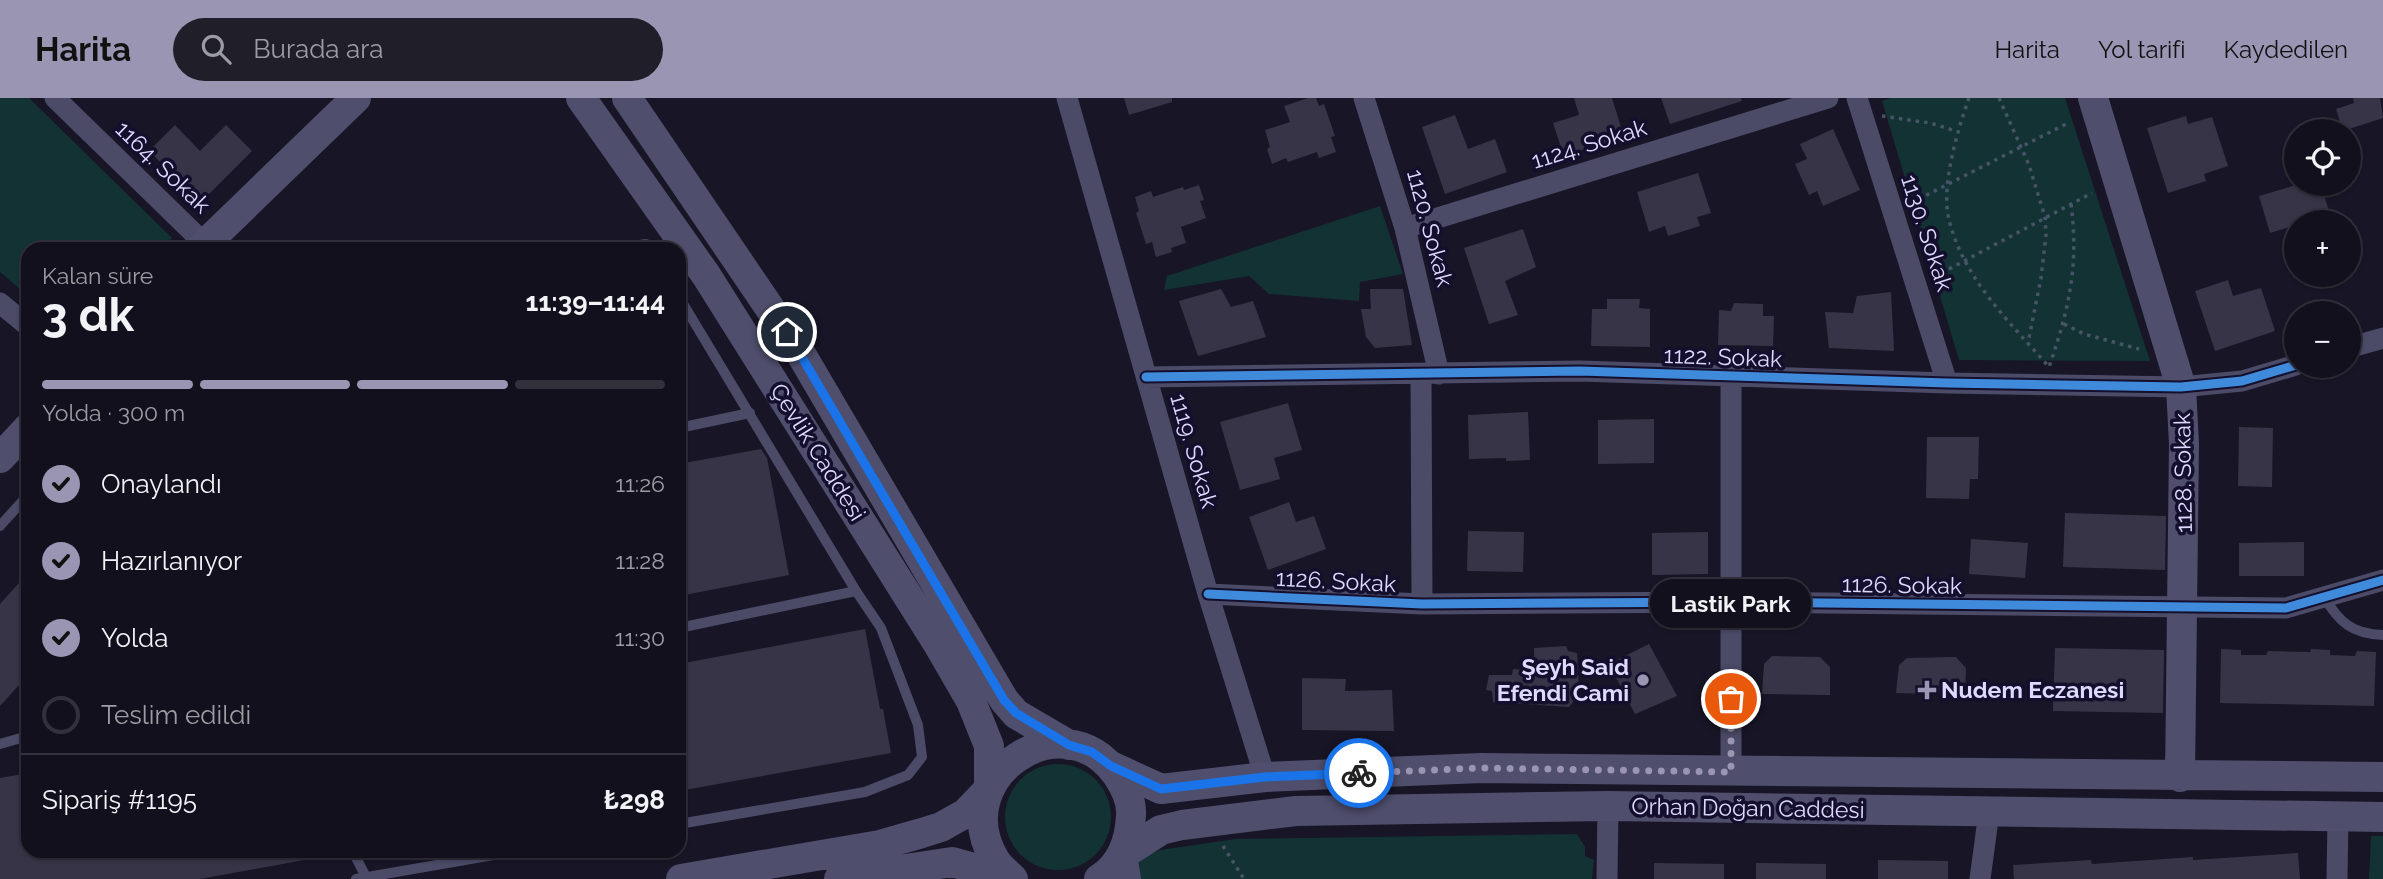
<!DOCTYPE html>
<html lang="tr">
<head>
<meta charset="utf-8">
<style>
  :root { --surface:#12101c; --page:#1f1e29; --text:#f1f3f6; --muted:#9c9da3; --line:#31303b; --accent:#9995b3 }
  body { margin:0; font-family:Raleway,sans-serif; background:var(--page); color:var(--text); height:100vh; display:flex; flex-direction:column; font-size:26px; white-space:nowrap }
  * { box-sizing:border-box; margin:0 }
  p { font-size:23px; color:var(--muted) }
  .icon { flex:none; width:38px; height:38px; fill:none; stroke:currentColor; stroke-width:2; stroke-linecap:round; stroke-linejoin:round }
  .map { position:relative; flex:1; overflow:hidden }
  .drawer { position:absolute; left:21px; top:144px; width:665px; height:616px; display:flex; flex-direction:column; background:var(--surface); border-radius:21px; box-shadow:0 2px 5px #0004,0 0 0 2px var(--line) }
  .drawer>* { flex:none }
  .fabs { position:absolute; left:2284px; top:21px; display:grid; gap:14px }
  .fabs a { display:grid; place-items:center; width:77px; height:77px; border-radius:50%; background:var(--surface); box-shadow:0 2px 5px #0004,0 0 0 2px var(--line); font-size:35px }
  .pin { position:absolute; display:grid; place-items:center; width:60px; height:60px; color:#fff; margin:-30px; border:4px solid #fff; border-radius:50%; box-shadow:0 2px 7px #0007 }
  .courier { position:absolute; display:grid; place-items:center; width:70px; height:70px; margin:-35px; border:5px solid #1a73e8; border-radius:50%; background:#fff; color:#222; box-shadow:0 2px 9px #0007 }
  .bubble { position:absolute; height:49px; border-radius:24px; background:var(--surface); box-shadow:0 2px 5px #0004,0 0 0 2px var(--line); font-size:23px; font-weight:700; line-height:49px; text-align:center }
  .overview em { font-style:normal; font-weight:700 }
  .overview div { display:flex; flex-direction:column-reverse }
  .overview { display:flex; align-items:center; justify-content:space-between; height:119px; padding:0 21px }
  h1 { font-size:46px; font-weight:700; line-height:52px }
  .bar { display:grid; grid-template-columns:repeat(4,1fr); gap:10px 7px; align-content:center; height:84px; padding:0 21px }
  .bar i { height:9px; border-radius:5px; background:var(--line) }
  .bar .selected { background:var(--accent) }
  .bar p { grid-column:span 4 }
  .line { display:flex; align-items:center; gap:18px; padding:0 21px; border-top:2px solid var(--line) }
  .line div { flex:1 }
  ol { padding:0 21px; list-style:none }
  li { display:flex; align-items:center; gap:21px; height:77px }
  li p { margin-inline-start:auto }
  li .icon { padding:7px; border-radius:50%; background:var(--accent); color:#111; stroke-width:4 }
  li:last-child { color:var(--muted) }
  li i { width:38px; height:38px; border:4px solid var(--line); border-radius:50% }
  header { display:flex; align-items:center; gap:42px; box-sizing:border-box; height:98px; padding:0 35px; background:var(--accent); color:#111 }
  header strong { font-size:33px }
  nav { display:flex; gap:38px; margin-inline-start:auto; font-size:24px }
  .search { width:490px; height:63px; background:var(--page); display:flex; align-items:center; gap:18px; box-sizing:border-box; padding:0 24px; border-radius:38px; color:var(--muted); font-size:26px }
  .map>svg:first-child { display:block }
</style>
</head>
<body>
<header>
<strong>Harita</strong>
<div class="search"><svg class="icon" aria-label="search" viewBox="0 0 24 24"><circle cx="10" cy="10" r="6"/><path d="M15 15l6 6"/></svg>Burada ara</div>
<nav><a>Harita</a><a>Yol tarifi</a><a>Kaydedilen</a></nav>
</header>
<div class="map">
<svg width="2383" height="781" viewBox="0 0 2383 781">
  <rect width="100%" height="100%" fill="#181526"/>
  <path fill="#123234" d="M0 0H29L172 140 162 150H28V198L0 174Z
    M1890 0H2065L2150 263 1959 262 1882 3Z
    M1380 108 1403 176 1360 184 1359 203 1269 196 1249 178 1164 192 1167 178Z
    M1005 719a53 53 0 1 1 106 0a53 53 0 1 1-106 0Z
    M1577 736 1585 749V758L1594 762 1592 781H1137L1135 766 1142 759 1160 752 1236 741Z
    M2371 738H2383V781H2369Z"/>
  <path fill="#383447" d="M1124 0H1172V4L1129 17Z
    M1308 0H1316L1319 8 1324 6 1335 38 1331 39 1336 54 1319 60 1317 54 1288 64 1286 60 1272 66 1267 51 1270 49 1265 32 1290 24 1284 8Z
    M1574 0H1612L1624 39 1564 58 1553 25 1579 17Z
    M1661 0H1741L1742 3 1670 26Z
    M2353 0H2380L2383 20 2343 33 2336 11 2354 5Z
    M1455 17 1468 51 1495 41 1507 74 1445 96 1422 29Z
    M2186 18 2188 26 2212 19 2228 68 2204 76 2206 83 2168 95 2147 30Z
    M175 27 200 53 226 27 252 53 201 104 149 53Z
    M1833 31 1860 92 1823 108 1817 93 1809 97 1795 66 1807 61 1800 46Z
    M1698 75 1711 115 1697 119 1700 128 1668 138 1665 128 1649 134 1637 94Z
    M2300 86H2321L2330 117 2305 124H2296V127L2270 135 2259 98Z
    M1199 87 1204 102 1200 103 1206 120 1181 129 1186 145 1171 150 1172 154 1156 159 1152 144 1146 146 1136 115 1139 113 1135 99 1151 93 1153 99 1183 89 1184 92Z
    M1523 131 1536 169 1505 183 1518 217 1489 226 1464 150Z
    M2228 182 2233 198 2261 190 2275 233 2215 253 2195 193Z
    M1221 191 1231 209 1253 203 1266 239 1198 258 1179 203Z
    M1370 191H1403L1412 247 1375 250 1366 239 1361 211H1371Z
    M1891 194 1894 253 1829 250 1825 214 1853 215 1857 198Z
    M1607 201H1640L1639 210 1650 211V249L1591 248 1592 211H1607Z
    M1734 205 1763 206V218H1774L1773 248 1718 247 1719 212 1731 213Z
    M1288 305 1302 352 1274 360 1280 381 1240 392 1220 324Z
    M1528 314 1530 362 1506 363V360L1469 361 1468 317Z
    M1654 321V365L1598 366V322Z
    M2239 329 2273 330 2272 389 2238 388Z
    M1927 339H1979L1978 381H1970L1969 401 1926 400Z
    M761 351 767 360 789 477 679 498V366Z
    M1289 404 1296 424 1314 418 1326 451 1268 472 1249 419Z
    M2065 415 2166 418 2165 472 2063 469Z
    M1468 433 1524 434 1523 474 1467 473Z
    M1708 434V476L1652 477V435Z
    M1971 441 2028 445 2025 480 1969 476Z
    M2304 444V478H2239V445Z
    M28 475V577L0 608V506Z
    M865 531 880 611H883L891 655 679 693V566Z
    M1649 546 1677 598 1635 616 1609 566Z
    M1566 548 1568 553 1577 555 1579 590 1576 600 1569 609 1493 604 1492 593 1486 592 1489 577H1512L1513 571 1534 573V550Z
    M2055 550 2164 552 2163 615 2053 613Z
    M2221 551 2241 552V557H2266L2268 553 2310 554 2311 551 2330 552V557L2355 558 2357 553 2376 554 2374 608 2220 605Z
    M1772 558 1820 559 1830 569V597L1762 596 1764 566Z
    M1956 559 1966 570 1965 597 1896 595 1899 567 1907 560Z
    M1302 580 1346 581 1345 593 1392 592 1394 633 1302 632Z
    M28 675V752H314L315 760 200 781H0V680Z
    M2298 755 2300 781H2014L2013 767 2091 762 2092 766 2193 759V762Z
    M1878 762 1948 763V781H1878Z
    M1654 765 1724 766V781H1654Z
    M1756 765 1826 766V781H1756Z"/>
  <g fill="none" stroke-linecap="round" stroke-linejoin="round">
    <path stroke="#465466" stroke-width="3.5" stroke-dasharray="3.5 5" stroke-linecap="butt" d="M1969 0C1958 31 1942 84 1948 117 1961 179 2009 223 2049 269 2069 211 2079 168 2071 106
      M1999 0 2029 67 2045 119 2046 137 2041 180 2028 245
      M1882 18 1930 25 1959 34
      M1911 105 2068 25
      M1934 179 2092 95
      M2064 226 2084 236 2139 251
      M1223 748 1244 781"/>
    <path stroke="#4b4a67" stroke-width="10" d="M619 150 646 146 649 150
      M679 199 856 493 881 530 918 627 922 659 908 677 865 694 679 726
      M679 330 750 315
      M0 428 28 397
      M2324 499C2339 524 2352 536 2383 537
      M679 530 856 493
      M0 646 28 638
      M352 752 366 779
      M356 781 523 752"/>
    <path stroke="#4b4a67" stroke-width="21" d="M55 0 205 146
      M1067 0 1208 496 1265 679
      M1364 0 1405 130 1439 276
      M1857 0 1947 285
      M1405 130 1828 0
      M0 205 28 228
      M2348 250 2383 240
      M1421 276 1422 506
      M1146 279 1580 273 1947 285 2181 289 2242 283 2296 267
      M1208 496 1422 506 1732 504 2286 510 2383 482
      M1731 674V278
      M1607 781 1608 708
      M1980 781 1989 714
      M2337 781 2338 719"/>
    <path stroke="#4f4e6c" stroke-width="30" d="M581 0 706 177 938 546 971 603 989 648V691L966 715 941 729 922 735 880 747 681 781
      M627 0 801 256 1004 602 1016 616 1069 647
      M2093 0 2181 289 2184 346 2180 679
      M201 150 356 0
      M0 360 28 330
      M1111 668 1161 691 1265 679 1481 670 2383 679
      M839 781 952 764 1013 781
      M1013 781C1007 775 999 769 995 762 945 679 1063 600 1117 677 1125 689 1132 703 1131 717 1130 743 1121 767 1099 781
      M1126 781 1122 757 1161 732 1182 727 1296 713 1608 708 2383 719"/>
    <defs>
      <path id="cycleway" d="M1146 279 1580 273 1947 285 2181 289 2242 283 2296 267
        M1208 496 1422 506 1732 504 2286 510 2383 482"/>
    </defs>
    <use href="#cycleway" stroke="#140f2c" stroke-width="13"/>
    <use href="#cycleway" stroke="#408adc" stroke-width="9"/>
  </g>
  <g fill="none" stroke-linecap="round" stroke-linejoin="round">
    <path stroke="#9995b3" stroke-width="7" stroke-dasharray="0 12.6" d="M1359 675 1481 670 1731 674V601"/>
    <path stroke="#1a73e8" stroke-width="9" d="M787 234 1004 602 1016 615 1069 647 1092 654 1111 668 1161 691 1265 679 1359 675"/>
  </g>
  <g fill="#9995b3" stroke="#140f2c" stroke-width="2.5">
    <circle cx="1643" cy="582" r="7"/>
    <path d="M1923.5 581.5h7v7h7v7h-7v7h-7v-7h-7v-7h7z"/>
  </g>
  <g text-anchor="middle" stroke-width="7" stroke-linejoin="round" paint-order="stroke">
    <g font-size="23" fill="#dedaff" stroke="#140f2c">
      <text transform="translate(1589 46) rotate(-17)" y="8">1124. Sokak</text>
      <text transform="translate(163 69) rotate(44)" y="8">1164. Sokak</text>
      <text transform="translate(1430 130) rotate(75)" y="8">1120. Sokak</text>
      <text transform="translate(1927 135) rotate(72)" y="8">1130. Sokak</text>
      <text transform="translate(1723 259) rotate(2)" y="8">1122. Sokak</text>
      <text transform="translate(1194 353) rotate(74)" y="8">1119. Sokak</text>
      <text transform="translate(818 354) rotate(58)" y="8">Çevlik Caddesi</text>
      <text transform="translate(2183 375) rotate(-91)" y="8">1128. Sokak</text>
      <text transform="translate(1336 483) rotate(3)" y="8">1126. Sokak</text>
      <text transform="translate(1902 487) rotate(1)" y="8">1126. Sokak</text>
      <text transform="translate(1748 710) rotate(1)" y="8">Orhan Doğan Caddesi</text>
    </g>
    <g font-size="23" font-weight="bold" fill="#dedaff" stroke="#140f2c" text-anchor="end">
      <text x="1629" y="577">Şeyh Said<tspan x="1629" dy="26">Efendi Cami</tspan></text>
      <text x="1941" y="600" text-anchor="start">Nudem Eczanesi</text>
    </g>
  </g>
</svg>
<div class="fabs">
<a><svg class="icon" aria-label="locate" viewBox="0 0 24 24"><circle cx="12" cy="12" r="6"/><path d="M12 2v4M12 18v4M2 12h4M18 12h4"/></svg></a>
<a>+</a>
<a>−</a>
</div>
<div class="pin" style="left:1731px;top:601px;background:#ea580c"><svg class="icon" aria-label="bag" viewBox="0 0 24 24"><path d="M5 8h14l-1 12H6zM9 8a3 3 0 0 1 6 0"/></svg></div>
<div class="pin" style="left:787px;top:234px;background:#1f2937"><svg class="icon" aria-label="home" viewBox="0 0 24 24"><path d="M3 11l9-7 9 7M6 9v11h12V9"/></svg></div>
<div class="courier" style="left:1359px;top:675px"><svg class="icon" aria-label="bike" viewBox="0 0 24 24"><circle cx="6" cy="16" r="4"/><circle cx="18" cy="16" r="4"/><path d="M6 16l4-8h5l3 8M10 8l3 8H6M13 5h3"/></svg></div>
<div class="bubble" style="left:1650px;top:481px;width:161px">Lastik Park</div>
<section class="drawer">
<div class="overview"><div><h1>3 dk</h1><p>Kalan süre</p></div><em>11:39–11:44</em></div>
<div class="bar"><i class="selected"></i><i class="selected"></i><i class="selected"></i><i></i><p>Yolda · 300 m</p></div>
<ol>
<li><svg class="icon" aria-label="check" viewBox="0 0 24 24"><path d="M5 12l5 5 9-10"/></svg>Onaylandı<p>11:26</p></li>
<li><svg class="icon" aria-label="check" viewBox="0 0 24 24"><path d="M5 12l5 5 9-10"/></svg>Hazırlanıyor<p>11:28</p></li>
<li><svg class="icon" aria-label="check" viewBox="0 0 24 24"><path d="M5 12l5 5 9-10"/></svg>Yolda<p>11:30</p></li>
<li><i></i>Teslim edildi</li>
</ol>
<div class="line" style="height:91px"><div>Sipariş #1195</div><b>₺298</b></div>
</section>
</div>
</body>
</html>
